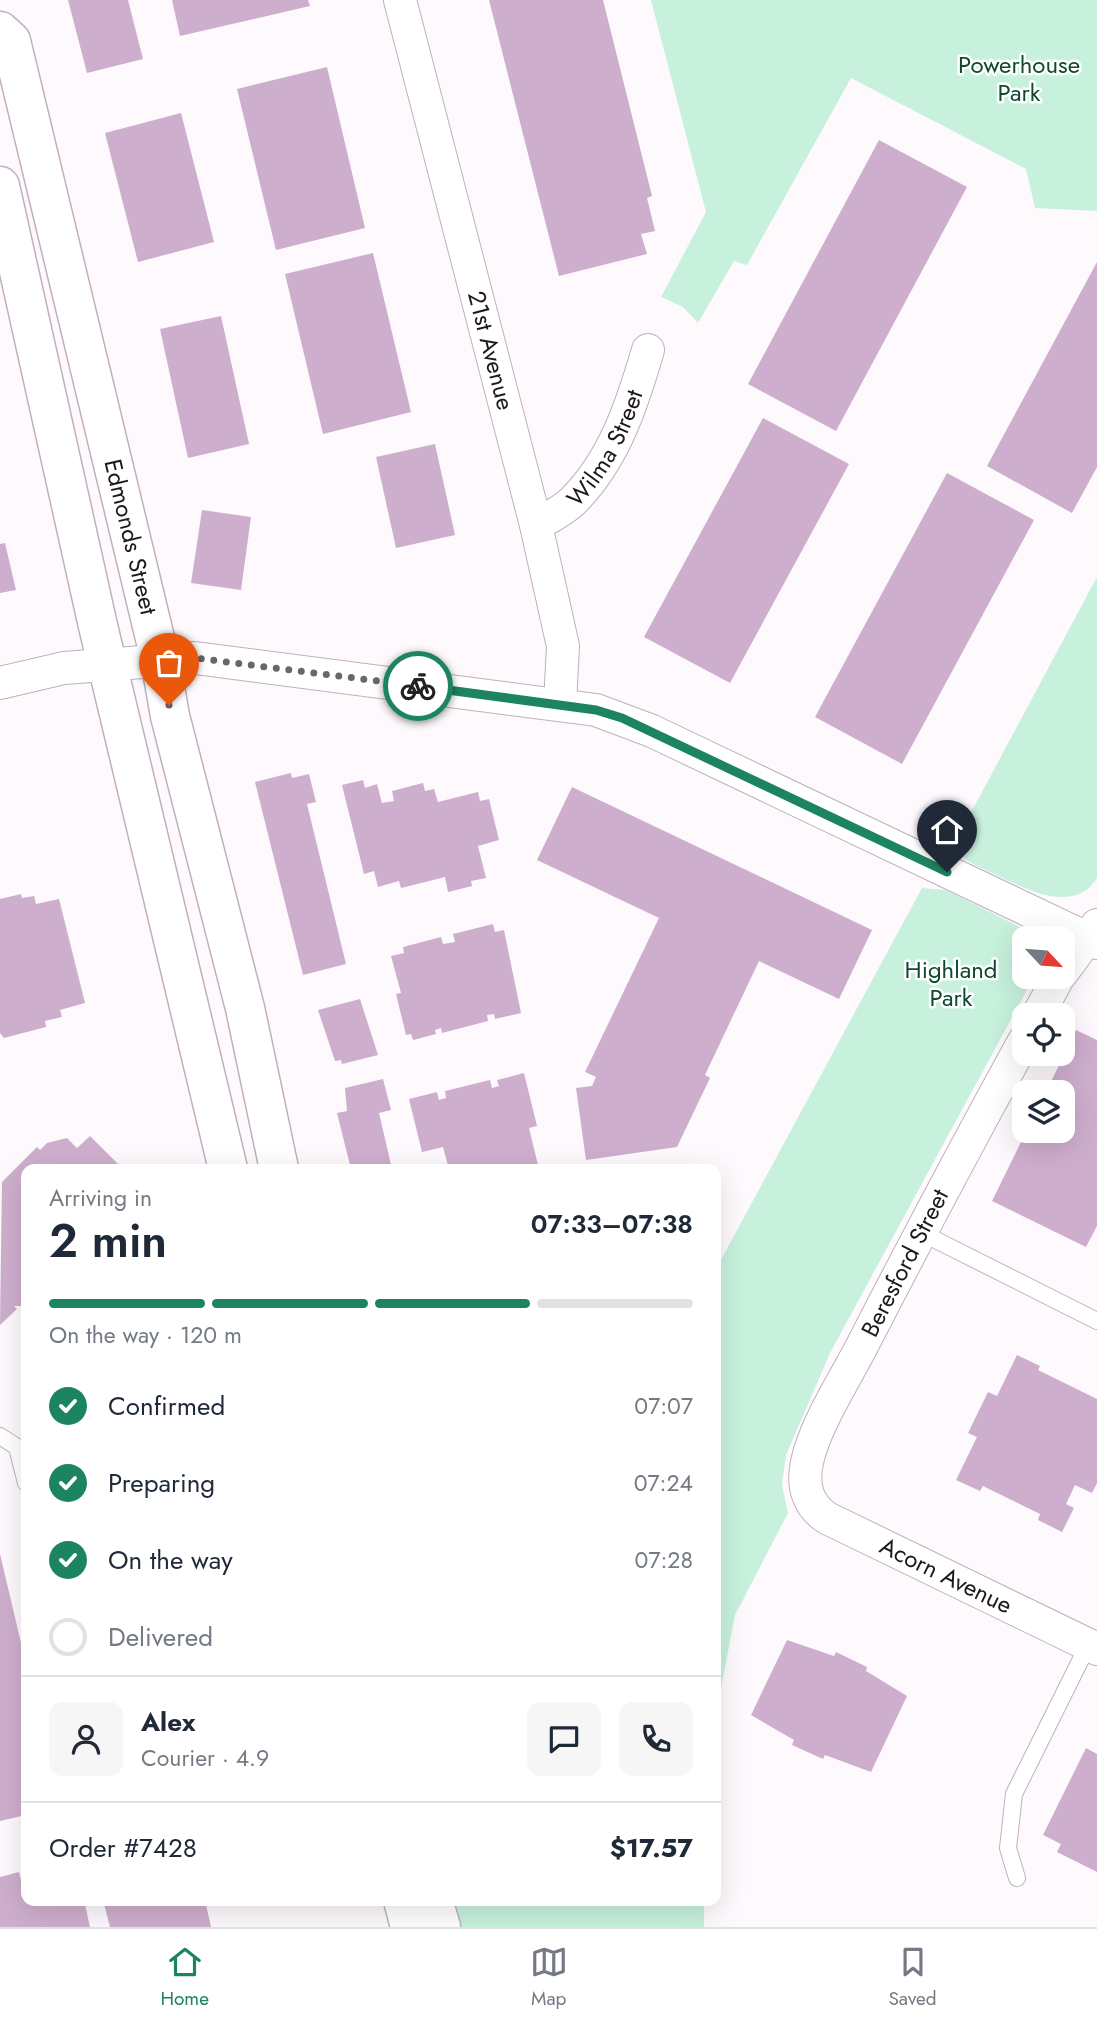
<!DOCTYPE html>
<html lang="en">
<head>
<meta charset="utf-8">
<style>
  :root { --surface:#fff; --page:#f6f6f7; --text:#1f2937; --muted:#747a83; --line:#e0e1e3; --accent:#1c8460 }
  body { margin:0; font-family:Jost,sans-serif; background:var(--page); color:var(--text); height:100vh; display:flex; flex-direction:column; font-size:26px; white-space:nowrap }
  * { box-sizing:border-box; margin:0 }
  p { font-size:23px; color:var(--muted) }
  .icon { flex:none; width:38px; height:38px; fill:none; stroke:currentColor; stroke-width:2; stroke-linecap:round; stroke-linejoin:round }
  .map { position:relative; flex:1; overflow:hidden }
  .drawer { position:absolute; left:21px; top:1164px; width:700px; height:742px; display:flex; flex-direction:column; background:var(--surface); border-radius:14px; box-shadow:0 7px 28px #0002 }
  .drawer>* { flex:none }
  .needle { width:46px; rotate:116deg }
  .tools { position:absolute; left:1012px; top:926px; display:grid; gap:14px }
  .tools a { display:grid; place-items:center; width:63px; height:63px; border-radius:14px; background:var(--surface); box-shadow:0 7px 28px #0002; font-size:35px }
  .pin { position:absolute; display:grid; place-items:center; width:60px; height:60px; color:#fff; margin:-72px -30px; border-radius:50% 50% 50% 0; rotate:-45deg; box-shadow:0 0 7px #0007 }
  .pin .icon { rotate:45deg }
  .courier { position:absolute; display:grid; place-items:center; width:70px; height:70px; margin:-35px; border:5px solid #1c8460; border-radius:50%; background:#fff; color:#222; box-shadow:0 2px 9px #0007 }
  .head em { font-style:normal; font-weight:600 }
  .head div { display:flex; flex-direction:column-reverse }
  .head { display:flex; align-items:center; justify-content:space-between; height:119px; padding:0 28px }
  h1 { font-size:46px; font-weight:600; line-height:52px }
  .bar { display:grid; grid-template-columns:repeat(4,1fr); gap:10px 7px; align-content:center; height:84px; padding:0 28px }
  .bar i { height:9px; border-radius:5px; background:var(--line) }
  .bar .selected { background:var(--accent) }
  .bar p { grid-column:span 4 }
  .line { display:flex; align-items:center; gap:18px; padding:0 28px; border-top:2px solid var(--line) }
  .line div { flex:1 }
  .round { display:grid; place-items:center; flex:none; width:74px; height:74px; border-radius:14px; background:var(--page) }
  ol { padding:0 28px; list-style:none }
  li { display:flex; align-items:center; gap:21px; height:77px }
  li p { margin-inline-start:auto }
  li .icon { padding:7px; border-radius:50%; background:var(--accent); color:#fff; stroke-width:4 }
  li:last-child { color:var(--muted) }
  li i { width:38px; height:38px; border:4px solid var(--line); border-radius:50% }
  .tabs { display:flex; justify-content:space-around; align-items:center; height:98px; border-top:2px solid var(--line); background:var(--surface); font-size:19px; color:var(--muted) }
  .tabs a { display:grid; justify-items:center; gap:4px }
  .tabs .selected { color:var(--accent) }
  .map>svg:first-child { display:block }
</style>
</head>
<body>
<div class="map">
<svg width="1097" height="1927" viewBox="0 0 1097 1927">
  <rect width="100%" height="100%" fill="#fdf9fd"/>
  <path fill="#c7f1dc" d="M651 0H1097V211L1035 208 1026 169 851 78 747 265 734 261 698 323 683 307 661 297 706 212Z
    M1097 577V878C1074 915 1027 889 998 876 982 868 964 862 952 848Z
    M922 888 946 890 1020 927 1031 938H1024V976L1034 977 830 1353 786 1455 782 1485 788 1513 735 1615 716 1714V1269Z
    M444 1901H704V1927H451Z"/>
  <path fill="#ceaecd" d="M68 0H128L143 59 87 73Z
    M172 0H308L310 6 180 36Z
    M489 0H603L652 196 647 198 655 231 641 234 647 254 559 276Z
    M327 67 365 228 276 250 237 89Z
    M181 113 214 242 138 262 105 133Z
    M879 140 967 187 836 431 748 384Z
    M373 253 411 412 323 434 285 274Z
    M1097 262V467L1072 513 987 466Z
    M221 316 249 444 188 458 160 329Z
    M763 418 849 464 730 683 644 637Z
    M435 444 455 535 396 548 376 457Z
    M947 473 1034 520 902 764 815 717Z
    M202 510 251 517 241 590 191 583Z
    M5 543 16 590 0 593V544Z
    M291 773 292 778 309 774 316 802 307 804 346 964 303 975 255 782Z
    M363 780 365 788 377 784 382 803 394 801 392 791 423 783 425 791 434 789 438 802 478 792 480 801 489 799 499 840 478 846 486 878 471 881 472 886 448 892 445 877 401 888 399 881 378 887 374 871 364 874 342 785Z
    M572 787 872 930 839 999 759 961 705 1075 710 1078 677 1147 586 1160 576 1088 592 1086 596 1077 585 1072 659 918 537 860Z
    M21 894 22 898 34 896 36 904 59 899 85 1003 60 1010 62 1017 45 1021 46 1027 4 1038 0 1033V899Z
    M493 924 495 932 504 930 521 1013 495 1019 494 1014 487 1015 488 1021 442 1033 441 1028 435 1030 436 1034 413 1040 411 1034 406 1035 396 994 401 993 391 956 404 953 403 947 441 937 443 944 455 942 453 934Z
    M360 999 378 1055 342 1064 341 1060 335 1061 318 1010Z
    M1076 1030 1097 1040V1226L1086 1247 992 1201 1027 1130H1062V1092H1046Z
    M524 1073 537 1126 529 1128 538 1165 521 1169H514L513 1166 501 1169H449L443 1147 422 1152 409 1099 437 1092 439 1100 446 1098 445 1091 490 1080 492 1088 499 1086 497 1080Z
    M383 1079 391 1110 379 1113 392 1169H351L337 1113 347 1111 345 1088Z
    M90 1136 123 1169H26V1306H14L17 1309 0 1325 2 1182 37 1147 40 1150 47 1143 67 1138 77 1148Z
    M1017 1355 1040 1366 1038 1370 1097 1399V1483L1092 1493 1075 1485 1066 1504 1074 1508 1062 1532 1038 1520 1040 1514 983 1486 980 1491 956 1480 977 1437 968 1433 988 1392 997 1396Z
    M0 1554 26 1664V1815L0 1821Z
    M787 1640 834 1656 836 1652 867 1667 866 1671 907 1696 871 1772 825 1755 823 1759 792 1745 794 1740 751 1715Z
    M1086 1748 1097 1754V1872L1057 1852 1061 1844 1043 1835Z
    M19 1872 26 1900H84L90 1927H0V1877Z
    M103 1900H205L211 1927H110Z"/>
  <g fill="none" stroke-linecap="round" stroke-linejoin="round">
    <defs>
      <path id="service" d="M920 1232 1097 1321
        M0 1436 17 1447 26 1483
        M1017 1878 1008 1848 1014 1794 1088 1645"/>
      <g id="minor">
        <path id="s1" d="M400 0 536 525 563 646 560 704"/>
        <path id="s2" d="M536 525C548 518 563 511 573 501 614 460 632 405 648 350"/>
        <path d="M0 683 64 668 195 658 596 710 652 731 1097 943"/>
        <path d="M1062 973 1097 925"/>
        <path d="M1038 1015 1059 976"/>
        <path id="s3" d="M1024 1041C969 1141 916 1241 864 1342 846 1378 815 1424 807 1462 802 1485 807 1505 827 1518L1097 1649"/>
      </g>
      <g id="tertiary">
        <path id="s4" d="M0 31 11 41 160 659 170 716 245 1008 279 1169"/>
        <path d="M0 186 98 626 228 1169"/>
        <path d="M403 1900 410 1927"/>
        <path d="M433 1900 441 1927"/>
      </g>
    </defs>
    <use href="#service" stroke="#c1afc0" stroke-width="18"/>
    <use href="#minor" stroke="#c1afc0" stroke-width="34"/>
    <use href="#tertiary" stroke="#c1afc0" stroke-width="41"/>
    <use href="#service" stroke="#fff" stroke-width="16"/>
    <use href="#minor" stroke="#fff" stroke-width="32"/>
    <use href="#tertiary" stroke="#fff" stroke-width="38"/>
  </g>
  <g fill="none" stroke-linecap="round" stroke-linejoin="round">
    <path stroke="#6c666c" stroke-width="7" stroke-dasharray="0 12.6" d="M169 705 160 659 195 658 418 686"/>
    <path stroke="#1c8460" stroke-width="9" d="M418 686 596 710 622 718 947 872"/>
  </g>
  <g text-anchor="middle" stroke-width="5" stroke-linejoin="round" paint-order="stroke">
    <g font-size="24" fill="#0f4833" stroke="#fff">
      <text x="1019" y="73">Powerhouse<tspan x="1019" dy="28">Park</tspan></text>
      <text x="951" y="978">Highland<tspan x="951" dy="28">Park</tspan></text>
    </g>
    <g font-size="24" fill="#1e171e" stroke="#fff">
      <text dy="8" stroke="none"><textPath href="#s1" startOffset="362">21st Avenue</textPath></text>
      <text dy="8" stroke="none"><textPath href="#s2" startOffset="107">Wilma Street</textPath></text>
      <text dy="8" stroke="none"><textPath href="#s4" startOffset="525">Edmonds Street</textPath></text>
      <text transform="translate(905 1263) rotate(-63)" y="8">Beresford Street</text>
      <text dy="8" stroke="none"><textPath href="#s3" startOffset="670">Acorn Avenue</textPath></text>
    </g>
  </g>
</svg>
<div class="tools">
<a><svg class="needle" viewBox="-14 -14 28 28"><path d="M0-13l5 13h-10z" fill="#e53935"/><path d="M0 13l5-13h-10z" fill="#747a83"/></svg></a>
<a><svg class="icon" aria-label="locate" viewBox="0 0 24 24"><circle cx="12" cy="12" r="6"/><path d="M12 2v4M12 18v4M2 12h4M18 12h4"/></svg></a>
<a><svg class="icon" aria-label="layers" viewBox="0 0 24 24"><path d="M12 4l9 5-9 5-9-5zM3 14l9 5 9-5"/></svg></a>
</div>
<div class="pin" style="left:169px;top:705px;background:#ea580c"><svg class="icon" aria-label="bag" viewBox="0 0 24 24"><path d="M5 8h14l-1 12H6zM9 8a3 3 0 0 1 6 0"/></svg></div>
<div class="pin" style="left:947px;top:872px;background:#1f2937"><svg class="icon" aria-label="home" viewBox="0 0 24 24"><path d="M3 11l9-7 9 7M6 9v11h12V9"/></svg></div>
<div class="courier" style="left:418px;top:686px"><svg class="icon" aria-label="bike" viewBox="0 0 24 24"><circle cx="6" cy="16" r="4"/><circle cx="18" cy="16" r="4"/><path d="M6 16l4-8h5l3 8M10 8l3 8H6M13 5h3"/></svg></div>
<section class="drawer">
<div class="head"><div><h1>2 min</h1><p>Arriving in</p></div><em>07:33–07:38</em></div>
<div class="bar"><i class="selected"></i><i class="selected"></i><i class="selected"></i><i></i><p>On the way · 120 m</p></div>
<ol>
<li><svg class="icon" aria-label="check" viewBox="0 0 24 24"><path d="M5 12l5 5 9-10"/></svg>Confirmed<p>07:07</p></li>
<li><svg class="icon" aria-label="check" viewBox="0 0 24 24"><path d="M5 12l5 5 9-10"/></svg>Preparing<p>07:24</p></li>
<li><svg class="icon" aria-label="check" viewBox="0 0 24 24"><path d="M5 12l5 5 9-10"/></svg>On the way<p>07:28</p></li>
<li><i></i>Delivered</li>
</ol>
<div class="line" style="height:126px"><a class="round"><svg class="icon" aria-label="person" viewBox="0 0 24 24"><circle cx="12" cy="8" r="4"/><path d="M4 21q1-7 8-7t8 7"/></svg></a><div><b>Alex</b><p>Courier · 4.9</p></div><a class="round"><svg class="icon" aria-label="chat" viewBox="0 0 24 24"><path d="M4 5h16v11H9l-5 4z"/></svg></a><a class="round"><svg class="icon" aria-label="phone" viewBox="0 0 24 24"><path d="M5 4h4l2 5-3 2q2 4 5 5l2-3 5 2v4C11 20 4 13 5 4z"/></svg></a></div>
<div class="line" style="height:91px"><div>Order #7428</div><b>$17.57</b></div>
</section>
</div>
<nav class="tabs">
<a class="selected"><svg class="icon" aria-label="home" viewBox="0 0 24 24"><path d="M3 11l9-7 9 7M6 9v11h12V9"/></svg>Home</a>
<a><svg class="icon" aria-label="map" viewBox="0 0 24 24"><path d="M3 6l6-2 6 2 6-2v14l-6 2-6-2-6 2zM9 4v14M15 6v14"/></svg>Map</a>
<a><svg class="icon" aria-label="saved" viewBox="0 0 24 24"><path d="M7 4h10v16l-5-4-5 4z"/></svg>Saved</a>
</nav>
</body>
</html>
